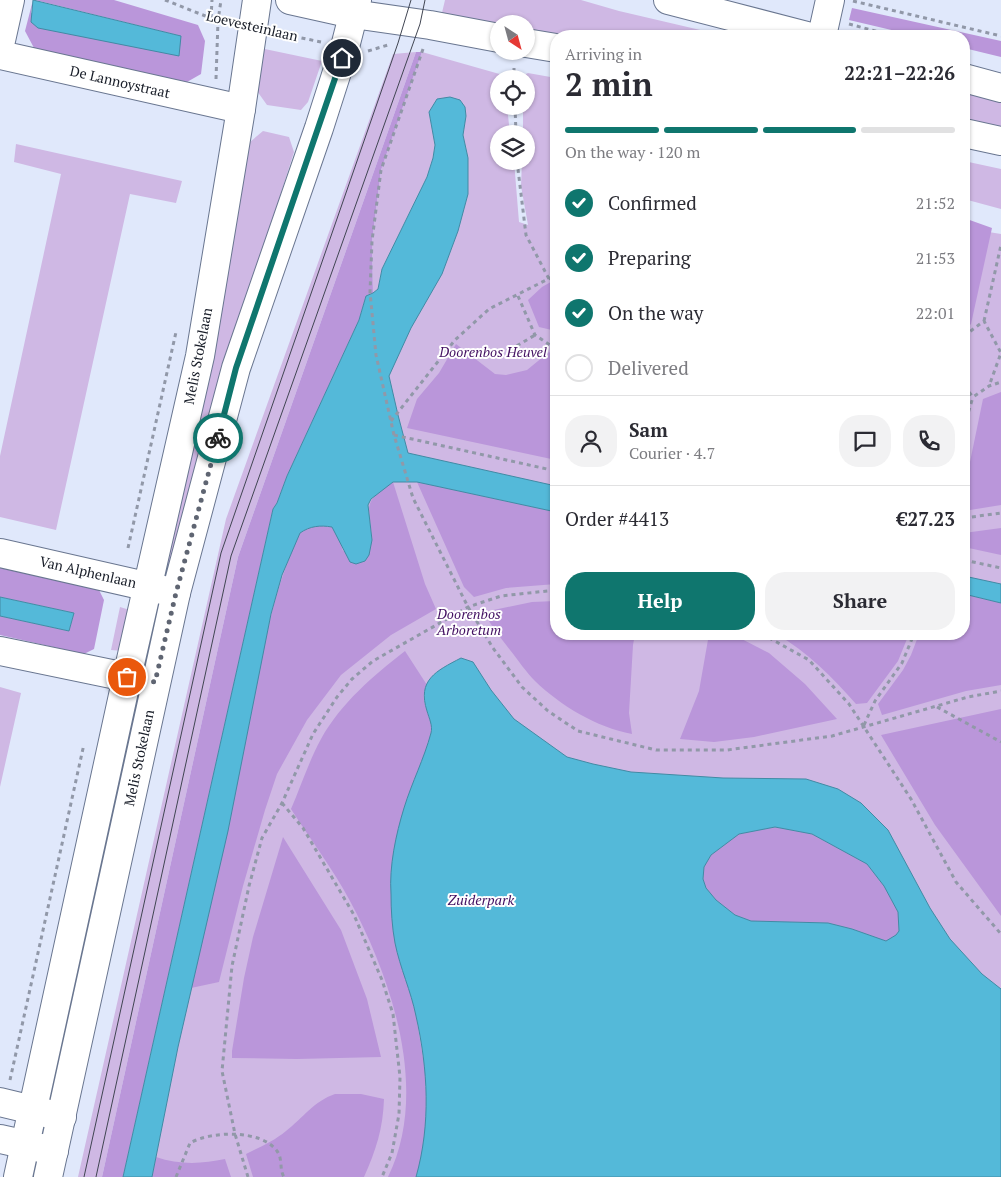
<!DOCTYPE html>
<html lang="en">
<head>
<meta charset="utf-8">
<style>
  :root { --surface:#fff; --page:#f2f2f3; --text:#2b2b33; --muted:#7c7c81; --line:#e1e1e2; --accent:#0f766e }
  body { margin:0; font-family:"PT Serif",serif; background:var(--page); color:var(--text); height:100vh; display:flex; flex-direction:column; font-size:19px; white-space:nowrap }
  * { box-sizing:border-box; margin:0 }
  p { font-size:16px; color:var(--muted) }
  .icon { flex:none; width:28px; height:28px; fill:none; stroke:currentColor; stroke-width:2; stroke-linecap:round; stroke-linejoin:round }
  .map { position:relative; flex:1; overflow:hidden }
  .side { position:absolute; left:550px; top:30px; width:420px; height:610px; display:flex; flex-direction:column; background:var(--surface); border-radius:20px; box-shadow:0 1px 4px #0004 }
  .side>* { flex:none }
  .needle { width:32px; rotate:144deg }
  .buttons { position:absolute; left:490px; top:15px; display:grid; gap:10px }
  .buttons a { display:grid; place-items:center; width:45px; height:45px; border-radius:50%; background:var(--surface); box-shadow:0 1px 4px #0004; font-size:25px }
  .pin { position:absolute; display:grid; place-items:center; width:42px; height:42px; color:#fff; margin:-21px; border:2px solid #fff; border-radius:50%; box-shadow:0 1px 5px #0007 }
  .courier { position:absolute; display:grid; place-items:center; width:50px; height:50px; margin:-25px; border:4px solid #0f766e; border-radius:50%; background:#fff; color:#222; box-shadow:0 1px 6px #0007 }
  .headline em { font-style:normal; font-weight:800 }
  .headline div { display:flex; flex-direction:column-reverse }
  .headline { display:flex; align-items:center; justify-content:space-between; height:85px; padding:0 15px }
  h1 { font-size:32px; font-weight:800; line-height:38px }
  .bar { display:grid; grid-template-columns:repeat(4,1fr); gap:8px 5px; align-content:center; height:60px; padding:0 15px }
  .bar i { height:6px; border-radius:4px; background:var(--line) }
  .bar .on { background:var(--accent) }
  .bar p { grid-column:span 4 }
  .line { display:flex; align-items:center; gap:12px; padding:0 15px; border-top:1px solid var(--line) }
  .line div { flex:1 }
  .round { display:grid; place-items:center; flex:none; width:52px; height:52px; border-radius:20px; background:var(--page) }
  ol { padding:0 15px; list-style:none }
  li { display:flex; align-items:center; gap:15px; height:55px }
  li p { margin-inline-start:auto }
  li .icon { padding:5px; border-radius:50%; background:var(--accent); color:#fff; stroke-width:4 }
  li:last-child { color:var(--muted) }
  li i { width:28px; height:28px; border:2px solid var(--line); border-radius:50% }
  .action { display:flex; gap:10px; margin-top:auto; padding:10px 15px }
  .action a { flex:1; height:58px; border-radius:20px; background:var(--accent); color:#fff; font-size:20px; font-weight:800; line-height:58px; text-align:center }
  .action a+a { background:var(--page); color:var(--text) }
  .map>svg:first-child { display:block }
</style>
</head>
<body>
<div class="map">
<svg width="1001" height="1177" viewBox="0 0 1001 1177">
  <rect width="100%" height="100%" fill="#e0e8fb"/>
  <path fill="#cfb8e4" d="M445 0H581L619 11 726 36H556L526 31V24H499V27L441 17Z
    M260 48 322 61 308 102 301 110 267 105 257 91Z
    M416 52 238 557 102 1177H78L226 519 393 54Z
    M422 52 503 75 504 79H499V106H507L510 134H499V161H514L519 222 528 225 521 186 522 161H526V134H523V106H526V79H524V75L528 73 556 78V634H964V228L1001 234V1177H135L278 541 464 209 468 194V158L463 135 466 116 429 112 435 144 433 158 427 177 382 269 378 289 373 293 372 241 381 170Z
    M964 91 1001 99V134L964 125Z
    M263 131 289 137 294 152 198 454 171 572 158 570 250 142Z
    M16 144 182 181 176 203 130 194 56 530 0 517V456L61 174 14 162Z
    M964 161 1001 169V209L964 199Z
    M120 607 133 611 123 651 111 650Z
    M0 687 21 693 0 787Z
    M134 694 140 695 53 1094 47 1105Z"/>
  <path fill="#ba96da" d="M33 0 31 13 181 36 35 0H114L198 25 205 41 201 74 187 82 34 48 25 31Z
    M852 8 1001 41V57L964 48V36H917L849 20Z
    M416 52H422L381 170 372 241 373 293 366 296 359 320 287 476 277 503 273 509 123 1177H102L238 557Z
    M964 218 992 228 971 324 964 331Z
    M556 279V331L539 327 528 300 542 287Z
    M456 344 495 374 506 375 527 370 549 352 556 358V460L407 428 417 399 439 373Z
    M1001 392V505L964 511V491L983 399Z
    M393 482 425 584 436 609 391 635 341 675 307 720 277 774 265 810 243 886 219 982 191 988C210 908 228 829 244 748 259 676 268 600 300 533 310 526 320 525 332 527L339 538 343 551 372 540C370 505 360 504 393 482Z
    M417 482 556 512V584L506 588 474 597 464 587Z
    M1001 528V555L964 547V533Z
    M0 568 99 590 104 600 94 649 84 654 0 635V616L69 631 74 613 0 597Z
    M964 594 1001 603V685L966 691 882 715 878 704 903 670 911 655 919 634H964Z
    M556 601V634H635L633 645 629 713 632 734C596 727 561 706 535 681 526 672 518 660 510 650 501 638 491 626 484 612L532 602Z
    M709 634H732L769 653 805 684 837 719 754 737 714 742 680 739 699 691Z
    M776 634H909L898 661 867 703 856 704C832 677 808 652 776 634Z
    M405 651 427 685C418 700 430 712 432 728 432 735 428 744 426 751L416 1015 425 1070 427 1118 421 1159 416 1177H388C430 1092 392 979 350 901 333 869 310 839 291 809 301 786 309 761 321 739 341 703 373 676 405 651Z
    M1001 709V916L935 825 881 735Z
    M775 827 812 834 867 864 884 886 898 912 899 931 896 935 886 941 852 929 828 923 751 921 735 915 716 900 706 888 703 879 704 867 711 855 739 834Z
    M283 837 341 930 367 999 381 1057 297 1059 232 1058V1051L244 978 253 937Z
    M335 1094H361L384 1099C383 1129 376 1150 364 1177H253L246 1154C260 1147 274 1141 286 1131 303 1118 314 1101 335 1094Z
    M156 1157C179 1165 202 1164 225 1159L231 1177H152Z"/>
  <path fill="#54b9d9" stroke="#428aa4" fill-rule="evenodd" d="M33 0 181 36 179 56 38 28 31 22Z
    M450 97 460 100 465 107 466 116 463 135 468 158V194L458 231 442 274 411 328 389 376 398 415 408 453 556 486V512L417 482H393L371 499 368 505 372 540 369 555 365 561 356 564 350 562 332 527C320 525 310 526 300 533L282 575 271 614 228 831 178 1047 152 1177H123L273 509 277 503 287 476 359 320 366 296 373 293 378 289 382 269 427 177 433 158 435 145 429 112 437 99Z
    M964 576 1001 584V603L964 594Z
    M0 597 74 613 69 631 0 616Z
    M461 658 473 662 491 690 514 719 567 757 593 764 631 772 723 778 806 779 838 789 861 803 888 830 930 908 950 939 982 974 1001 989V1177H416C431 1124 428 1069 416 1016 411 991 400 968 395 943 392 927 391 910 391 894 389 866 396 834 404 808 412 782 424 759 431 733 433 726 429 718 427 711 417 680 436 671 461 658ZM775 827 812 834 867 864 884 886 898 912 899 931 896 935 886 941 852 929 828 923 751 921 735 915 716 900 706 888 703 879 704 867 711 855 739 834Z"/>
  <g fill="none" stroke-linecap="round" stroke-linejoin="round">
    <defs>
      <path id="minor" d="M822 36 830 0
        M0 45 10 0
        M0 55 241 109
        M0 553 176 593
        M0 651 155 683
        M0 1102 62 1117
        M0 1139 54 1151"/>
      <path id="tertiary" d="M18 1177 127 677 200 356 241 109 257 0
        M48 1177 176 593 236 368 319 128 345 47 357 0"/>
      <path id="secondary" d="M290 0 353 14 430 25 499 38
        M668 0 807 36
        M526 43 556 48
        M964 78 1001 88
        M964 133 1001 141"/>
    </defs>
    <use href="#minor" stroke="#697690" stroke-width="30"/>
    <use href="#tertiary" stroke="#697690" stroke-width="30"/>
    <use href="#secondary" stroke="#697690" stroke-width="30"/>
    <path stroke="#9198a8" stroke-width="3" stroke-dasharray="4 4" stroke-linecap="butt" d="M165 0 218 21 230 23
      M853 1 1001 36
      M211 18 212 0
      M849 24 894 36
      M278 33 321 42
      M423 49 381 170 372 241 370 292 376 355 394 435 413 498 468 607 493 648 522 687 548 711 578 731 656 750H727L832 736 968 697 1001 691
      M368 51 388 45
      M514 68V79
      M216 79 218 21 221 0
      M515 106 516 134
      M517 161 526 235 549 279
      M518 296 535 335 556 349
      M984 321 1001 245
      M964 336 984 321 1001 353 989 386
      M510 350 535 335
      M964 386 973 397 989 386 1001 382
      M391 421 455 340 489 309 556 275
      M964 427 973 397
      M394 435 556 471
      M964 518 1001 513
      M128 548 176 332
      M964 560 1001 568
      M762 634 809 660 849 704 911 799 956 882 1001 934
      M937 707 1001 742
      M864 725 875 701 902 663 914 634
      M282 803 303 828 354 915 382 980 393 1014 400 1077 399 1114 392 1153 382 1177
      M10 1080 84 744
      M176 1177 190 1143C211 1131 261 1129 277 1151 283 1159 279 1169 284 1177
      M248 1177 235 1134 222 1071 232 966 249 886 262 838 282 803 313 734 337 697 352 679 373 661 468 607 501 596 556 590"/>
    <use href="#minor" stroke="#fff" stroke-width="28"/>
    <use href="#tertiary" stroke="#fff" stroke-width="28"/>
    <use href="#secondary" stroke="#fff" stroke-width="28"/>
    <path stroke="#404552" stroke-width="1" d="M84 1177 221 553 398 43 411 0
      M96 1177 231 556 420 24 425 0"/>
  </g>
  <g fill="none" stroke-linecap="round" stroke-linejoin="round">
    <path stroke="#5f6572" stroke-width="5" stroke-dasharray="0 9" d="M127 677 155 682 176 593 218 438"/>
    <path stroke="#0f766e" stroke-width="6" d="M218 438 236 368 342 58"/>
  </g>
  <g text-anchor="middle" stroke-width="4" stroke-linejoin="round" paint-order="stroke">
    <g font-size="14" fill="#191e29" stroke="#fff">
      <text transform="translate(252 26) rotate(13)" y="5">Loevesteinlaan</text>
      <text transform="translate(120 82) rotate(13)" y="5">De Lannoystraat</text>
      <text transform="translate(198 356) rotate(-79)" y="5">Melis Stokelaan</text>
      <text transform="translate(88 572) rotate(13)" y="5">Van Alphenlaan</text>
      <text transform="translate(139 758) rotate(-78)" y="5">Melis Stokelaan</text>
    </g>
    <g font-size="14" font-style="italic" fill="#420f61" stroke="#fff">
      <text x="493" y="357">Doorenbos Heuvel</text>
      <text x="469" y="619">Doorenbos<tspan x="469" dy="16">Arboretum</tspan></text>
      <text x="481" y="905">Zuiderpark</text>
    </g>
  </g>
</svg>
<div class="buttons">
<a><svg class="needle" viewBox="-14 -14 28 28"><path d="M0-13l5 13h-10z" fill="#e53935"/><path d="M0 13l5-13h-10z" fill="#7c7c81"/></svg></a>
<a><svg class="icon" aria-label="locate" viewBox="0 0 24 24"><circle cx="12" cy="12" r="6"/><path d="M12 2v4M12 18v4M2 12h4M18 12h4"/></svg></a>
<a><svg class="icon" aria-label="layers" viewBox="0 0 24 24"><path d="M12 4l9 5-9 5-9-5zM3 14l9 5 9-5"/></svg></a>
</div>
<div class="pin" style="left:127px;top:677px;background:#ea580c"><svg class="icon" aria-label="bag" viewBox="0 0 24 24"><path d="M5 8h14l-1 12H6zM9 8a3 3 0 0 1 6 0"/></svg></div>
<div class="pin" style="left:342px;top:58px;background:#1f2937"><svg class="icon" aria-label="home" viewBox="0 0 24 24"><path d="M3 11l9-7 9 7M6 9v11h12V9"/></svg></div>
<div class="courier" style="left:218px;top:438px"><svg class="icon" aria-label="bike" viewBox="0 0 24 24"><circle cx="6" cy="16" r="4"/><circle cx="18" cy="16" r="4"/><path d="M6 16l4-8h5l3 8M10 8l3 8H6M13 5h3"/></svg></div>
<section class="side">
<div class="headline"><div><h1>2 min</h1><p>Arriving in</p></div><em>22:21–22:26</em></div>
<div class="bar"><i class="on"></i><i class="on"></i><i class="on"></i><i></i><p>On the way · 120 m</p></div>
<ol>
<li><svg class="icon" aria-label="check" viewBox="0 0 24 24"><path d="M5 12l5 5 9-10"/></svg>Confirmed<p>21:52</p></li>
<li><svg class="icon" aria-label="check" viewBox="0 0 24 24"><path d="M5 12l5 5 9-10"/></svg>Preparing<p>21:53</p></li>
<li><svg class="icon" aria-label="check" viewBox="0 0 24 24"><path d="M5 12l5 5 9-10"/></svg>On the way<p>22:01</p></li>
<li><i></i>Delivered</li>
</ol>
<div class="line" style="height:90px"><a class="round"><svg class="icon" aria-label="person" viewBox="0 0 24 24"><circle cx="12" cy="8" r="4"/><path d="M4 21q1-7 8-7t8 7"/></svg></a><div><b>Sam</b><p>Courier · 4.7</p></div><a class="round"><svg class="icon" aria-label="chat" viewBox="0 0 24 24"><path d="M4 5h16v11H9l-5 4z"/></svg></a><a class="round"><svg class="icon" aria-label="phone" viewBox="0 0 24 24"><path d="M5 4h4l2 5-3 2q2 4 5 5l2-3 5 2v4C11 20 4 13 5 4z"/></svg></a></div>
<div class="line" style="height:65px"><div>Order #4413</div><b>€27.23</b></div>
<div class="action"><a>Help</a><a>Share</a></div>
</section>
</div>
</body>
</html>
